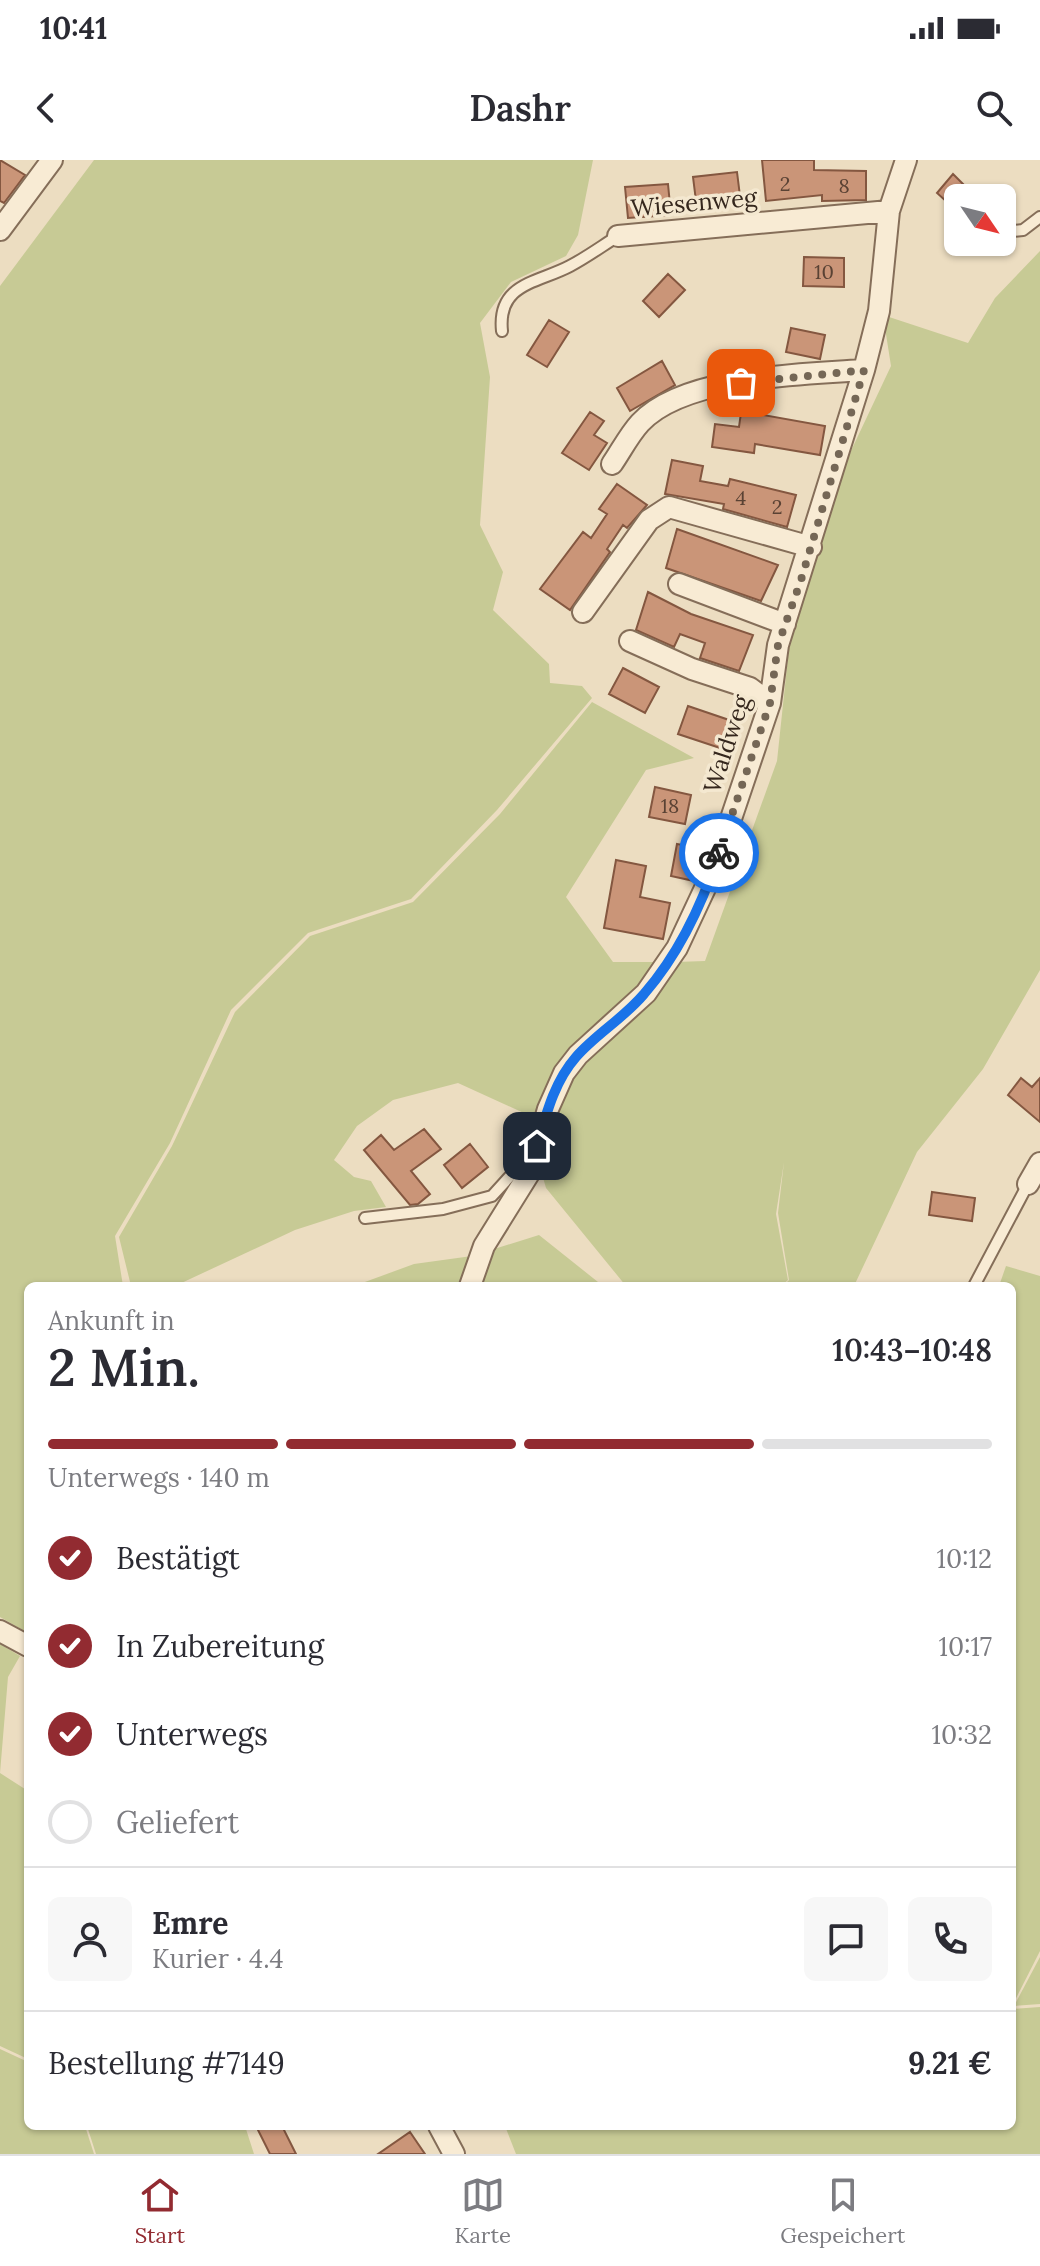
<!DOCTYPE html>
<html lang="de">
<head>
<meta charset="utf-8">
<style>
  :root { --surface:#fff; --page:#f7f7f7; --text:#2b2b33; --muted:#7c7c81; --line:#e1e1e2; --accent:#922b31 }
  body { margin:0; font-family:Lora,serif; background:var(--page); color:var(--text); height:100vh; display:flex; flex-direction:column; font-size:30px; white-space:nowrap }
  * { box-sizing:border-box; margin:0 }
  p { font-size:26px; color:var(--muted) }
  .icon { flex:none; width:44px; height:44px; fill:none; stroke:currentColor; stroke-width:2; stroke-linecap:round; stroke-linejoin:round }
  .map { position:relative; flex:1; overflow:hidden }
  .sheet { position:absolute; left:24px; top:1122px; width:992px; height:848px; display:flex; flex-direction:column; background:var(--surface); border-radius:12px; box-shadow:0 2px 6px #0004 }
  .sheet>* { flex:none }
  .needle { width:52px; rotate:125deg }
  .controls { position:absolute; left:944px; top:24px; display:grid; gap:16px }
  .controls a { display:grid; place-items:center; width:72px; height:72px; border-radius:12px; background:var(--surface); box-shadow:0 2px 6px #0004; font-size:40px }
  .pin { position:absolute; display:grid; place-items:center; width:68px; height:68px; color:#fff; margin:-34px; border-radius:16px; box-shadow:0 4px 12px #0006 }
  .courier { position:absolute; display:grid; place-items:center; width:80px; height:80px; margin:-40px; border:6px solid #1a73e8; border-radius:50%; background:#fff; color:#222; box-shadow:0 2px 10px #0007 }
  .headline em { font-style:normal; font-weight:600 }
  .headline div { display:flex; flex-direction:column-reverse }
  .headline { display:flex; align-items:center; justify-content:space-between; height:136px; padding:0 24px }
  h1 { font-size:52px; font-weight:600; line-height:60px }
  .bar { display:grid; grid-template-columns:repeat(4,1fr); gap:12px 8px; align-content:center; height:96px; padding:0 24px }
  .bar i { height:10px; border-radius:6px; background:var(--line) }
  .bar .on { background:var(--accent) }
  .bar p { grid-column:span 4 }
  .line { display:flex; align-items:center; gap:20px; padding:0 24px; border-top:2px solid var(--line) }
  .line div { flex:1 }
  .round { display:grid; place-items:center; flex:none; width:84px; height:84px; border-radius:12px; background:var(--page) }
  ol { padding:0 24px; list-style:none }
  li { display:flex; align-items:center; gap:24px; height:88px }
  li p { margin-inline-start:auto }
  li .icon { padding:8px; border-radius:50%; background:var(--accent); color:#fff; stroke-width:4 }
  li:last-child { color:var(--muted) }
  li i { width:44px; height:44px; border:4px solid var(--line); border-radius:50% }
  .status { display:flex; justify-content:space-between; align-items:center; height:56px; padding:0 40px; background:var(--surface); direction:ltr }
  .status svg { height:22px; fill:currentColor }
  header { display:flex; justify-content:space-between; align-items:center; height:104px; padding:0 24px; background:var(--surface); font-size:36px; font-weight:600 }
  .tabs { display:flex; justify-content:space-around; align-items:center; height:112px; border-top:2px solid var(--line); background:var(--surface); font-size:22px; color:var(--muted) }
  .tabs a { display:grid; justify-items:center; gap:4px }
  .tabs .on { color:var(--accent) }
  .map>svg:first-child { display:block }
</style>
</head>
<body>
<div class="status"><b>10:41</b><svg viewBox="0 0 49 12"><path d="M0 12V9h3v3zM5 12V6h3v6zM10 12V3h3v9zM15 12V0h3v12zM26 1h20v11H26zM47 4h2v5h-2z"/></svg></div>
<header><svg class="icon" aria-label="back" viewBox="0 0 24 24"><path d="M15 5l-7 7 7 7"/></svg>Dashr<svg class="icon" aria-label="search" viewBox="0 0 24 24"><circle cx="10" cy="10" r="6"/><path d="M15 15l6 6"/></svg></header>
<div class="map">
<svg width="1040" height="1994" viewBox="0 0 1040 1994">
  <rect width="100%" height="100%" fill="#ecddc1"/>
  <path fill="#c7ca95" d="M94 0H593L578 75 566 96 511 122 480 163 490 217 480 365 503 412 493 450 549 504 550 523 582 526 592 538 497 650 411 739 308 773 231 850 170 983 115 1076 123 1126H28V1473L0 1457V126Z
    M1040 91V810L983 909 917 992 854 1126H783L789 1120 778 1053 784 1002 776 1054 788 1120 781 1126H626L546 1028 540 1007 570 913 676 802 705 801 777 601 789 488 841 312 891 206 883 155 968 183 995 138Z
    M592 542 694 598 646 610 566 737 613 802H664L539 960 458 923 393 940 357 966 334 1000 354 1017 371 1021 386 1047 354 1051 295 1070 175 1126H131L119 1077 172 986 235 852 310 776 413 742 500 654Z
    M539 1075 603 1126H354L414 1104 472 1096Z
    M1006 1106 1040 1116V1791L1012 1846V1126H999Z
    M0 1484 20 1496 8 1517 0 1613 28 1631V1899L0 1886Z
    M1040 1797V1844L1014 1846Z
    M1040 1847V1994H516L505 1966H1012V1849Z
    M0 1889 28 1902V1966H85L94 1994H0Z
    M87 1966H245L254 1994H96Z"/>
  <path fill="#ca9578" stroke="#845740" stroke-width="2" d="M0 0 25 15 4 43 0 41Z
    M762 0H814V10L866 11V40L822 41V35L766 41Z
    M737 12 741 44 697 49 693 17Z
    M953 14 977 38H958V52L937 33Z
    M668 24 671 55 628 58 625 27Z
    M804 97 844 98V127L803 126Z
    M668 114 685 130 659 157 643 141Z
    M549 160 569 172 547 207 527 195Z
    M791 168 825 175 820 199 786 192Z
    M662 201 675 225 630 251 617 228Z
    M743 239 765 242 763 255 825 266 820 295 755 284 754 293 712 287 715 264 739 267Z
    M590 252 604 261 594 275 607 283 589 310 562 293Z
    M672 300 703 306 700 321 728 326 730 319 796 335 787 367 723 349 724 344 665 334Z
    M617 324 647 345 627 368 623 365 607 389 610 392 570 450 540 429 583 372 591 378 607 354 599 349Z
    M677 369 778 405 761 441 666 408Z
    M648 432 691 454 753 475 739 511 700 498 705 483 680 474 674 487 636 470Z
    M623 508 659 527 645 553 609 534Z
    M688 546 732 561 723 589 678 574Z
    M655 627 691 635 685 664 649 657Z
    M677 684 693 687 690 703 701 705 694 721 671 716Z
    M616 700 646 706 640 737 670 743 663 779 604 768Z
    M1021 918 1032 927 1040 918V962L1008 935Z
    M424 969 441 989 411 1011 430 1034 418 1044 410 1045 364 990 381 975 394 990Z
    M470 984 488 1007 462 1028 444 1005Z
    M932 1032 975 1038 972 1061 929 1055Z
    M256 1966H282L296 1994H270Z
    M410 1972 425 1994H378Z"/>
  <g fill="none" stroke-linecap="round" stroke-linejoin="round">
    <defs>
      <path id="lane" d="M983 32 987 38
        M1002 72 1023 70 1040 57
        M502 171C497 123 538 123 570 106 587 97 602 86 618 76
        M365 1058 443 1049 492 1036 533 991
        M974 1126 1028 1024"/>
      <path id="street" d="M0 70 52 0
        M618 76 889 51
        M612 304C621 291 629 275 640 263 683 216 803 214 864 210
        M679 424 785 464
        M583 452 649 360 669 347 811 387
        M630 481 692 509 750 528 770 543
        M1028 1024 1040 1003
        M470 1126 484 1086 530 1012 548 949 564 913 578 895 646 833 677 788 714 709 770 543 778 485 864 210 879 151 889 51 906 0
        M0 1471 28 1486
        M439 1966 454 1994"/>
    </defs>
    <use href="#lane" stroke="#856e59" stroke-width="14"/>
    <use href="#street" stroke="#856e59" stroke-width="24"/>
    <use href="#lane" stroke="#f8ebd4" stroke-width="10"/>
    <use href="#street" stroke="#f8ebd4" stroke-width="20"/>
  </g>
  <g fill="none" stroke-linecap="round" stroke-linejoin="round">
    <path stroke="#756756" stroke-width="8" stroke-dasharray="0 14.4" d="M719 693 770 543 778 485 801 420 864 210 741 223"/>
    <path stroke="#1a73e8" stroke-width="10" d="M537 986C546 955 554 922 576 897 596 874 624 858 644 834 678 795 703 742 719 693"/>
  </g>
  <g text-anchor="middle" stroke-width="7" stroke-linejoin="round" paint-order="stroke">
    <g font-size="20" fill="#5a4234">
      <text x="785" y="31">2</text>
      <text x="844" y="33">8</text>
      <text x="824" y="119">10</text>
      <text x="741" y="345">4</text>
      <text x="777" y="354">2</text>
      <text x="670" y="653">18</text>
    </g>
    <g font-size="24" fill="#35271d" stroke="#f4e8d0">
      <text transform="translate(694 43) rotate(-5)" y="8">Wiesenweg</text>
      <text transform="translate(727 584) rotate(-72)" y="8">Waldweg</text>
    </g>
  </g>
</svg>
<div class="controls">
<a><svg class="needle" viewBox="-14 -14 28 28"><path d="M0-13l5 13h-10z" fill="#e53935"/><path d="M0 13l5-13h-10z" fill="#7c7c81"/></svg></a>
</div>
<div class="pin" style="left:741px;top:223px;background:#ea580c"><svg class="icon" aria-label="bag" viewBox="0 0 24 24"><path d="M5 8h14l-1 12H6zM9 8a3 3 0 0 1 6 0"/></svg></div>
<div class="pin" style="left:537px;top:986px;background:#1f2937"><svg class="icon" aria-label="home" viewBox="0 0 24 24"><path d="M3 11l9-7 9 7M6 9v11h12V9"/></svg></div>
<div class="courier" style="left:719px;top:693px"><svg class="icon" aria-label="bike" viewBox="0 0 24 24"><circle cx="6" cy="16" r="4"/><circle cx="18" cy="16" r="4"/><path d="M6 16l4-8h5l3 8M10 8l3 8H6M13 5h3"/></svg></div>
<section class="sheet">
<div class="headline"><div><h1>2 Min.</h1><p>Ankunft in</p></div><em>10:43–10:48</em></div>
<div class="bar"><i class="on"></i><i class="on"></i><i class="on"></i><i></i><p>Unterwegs · 140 m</p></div>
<ol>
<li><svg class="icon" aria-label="check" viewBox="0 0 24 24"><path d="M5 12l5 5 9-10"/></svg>Bestätigt<p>10:12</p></li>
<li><svg class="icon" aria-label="check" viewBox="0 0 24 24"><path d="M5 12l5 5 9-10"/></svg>In Zubereitung<p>10:17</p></li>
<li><svg class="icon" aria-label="check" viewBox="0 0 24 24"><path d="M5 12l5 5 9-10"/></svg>Unterwegs<p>10:32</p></li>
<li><i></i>Geliefert</li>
</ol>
<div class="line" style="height:144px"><a class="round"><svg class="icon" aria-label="person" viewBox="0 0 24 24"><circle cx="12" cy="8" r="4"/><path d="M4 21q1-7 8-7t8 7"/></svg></a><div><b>Emre</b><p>Kurier · 4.4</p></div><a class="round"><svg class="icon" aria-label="chat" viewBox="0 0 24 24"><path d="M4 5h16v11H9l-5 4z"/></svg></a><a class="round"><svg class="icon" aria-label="phone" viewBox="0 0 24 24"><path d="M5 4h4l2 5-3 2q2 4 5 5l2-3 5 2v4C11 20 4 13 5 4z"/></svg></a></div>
<div class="line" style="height:104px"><div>Bestellung #7149</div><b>9.21 €</b></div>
</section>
</div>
<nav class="tabs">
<a class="on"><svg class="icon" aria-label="home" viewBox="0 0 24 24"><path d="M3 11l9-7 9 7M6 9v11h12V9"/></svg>Start</a>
<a><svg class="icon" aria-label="map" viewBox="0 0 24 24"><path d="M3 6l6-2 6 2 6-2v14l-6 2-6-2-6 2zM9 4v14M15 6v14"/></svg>Karte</a>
<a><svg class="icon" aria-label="saved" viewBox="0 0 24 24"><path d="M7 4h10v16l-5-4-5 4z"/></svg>Gespeichert</a>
</nav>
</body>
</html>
